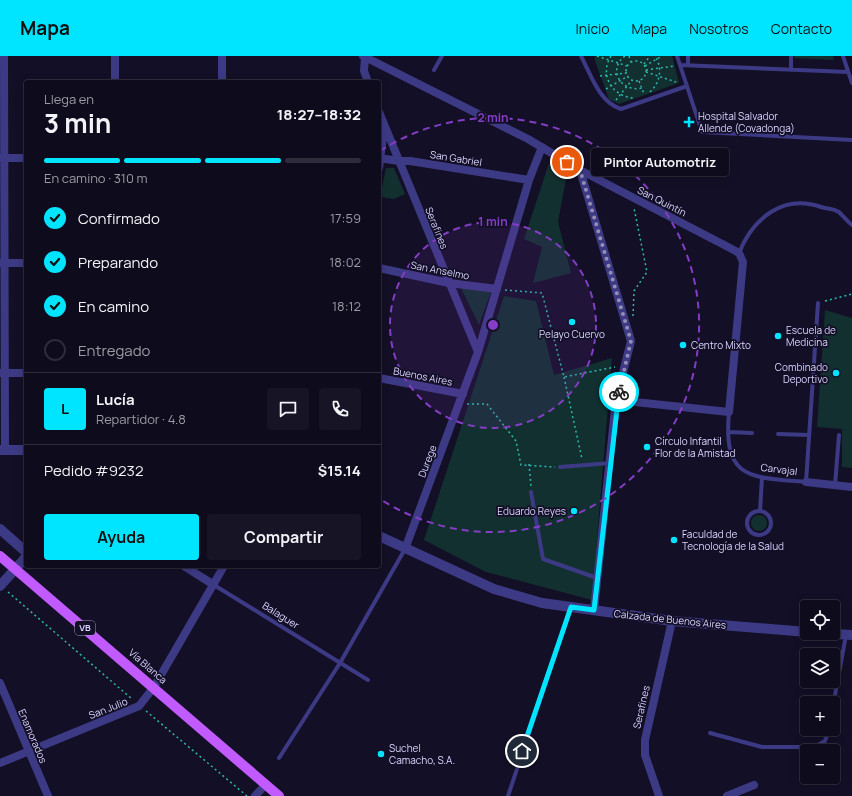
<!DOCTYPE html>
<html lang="es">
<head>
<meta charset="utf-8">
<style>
  :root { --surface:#0e0b1c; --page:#171425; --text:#f1f3f6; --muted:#9b9ba3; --line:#2e2b3b; --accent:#00e5ff }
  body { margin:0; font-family:Manrope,sans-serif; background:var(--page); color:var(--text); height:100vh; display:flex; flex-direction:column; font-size:15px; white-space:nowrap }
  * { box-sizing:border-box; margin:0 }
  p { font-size:13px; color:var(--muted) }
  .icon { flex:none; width:22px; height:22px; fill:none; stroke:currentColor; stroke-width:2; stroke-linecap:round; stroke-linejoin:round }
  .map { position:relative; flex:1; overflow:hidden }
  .panel { position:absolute; left:24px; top:24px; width:357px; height:488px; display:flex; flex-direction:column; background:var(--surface); border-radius:4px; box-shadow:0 2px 10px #0003,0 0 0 1px var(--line) }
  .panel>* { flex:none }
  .tools { position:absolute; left:800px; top:544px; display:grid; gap:8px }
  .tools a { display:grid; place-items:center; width:40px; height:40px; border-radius:4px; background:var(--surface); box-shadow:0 2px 10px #0003,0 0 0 1px var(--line); font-size:20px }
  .pin { position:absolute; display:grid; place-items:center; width:34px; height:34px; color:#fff; margin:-17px; border:2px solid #fff; border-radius:50%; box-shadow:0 1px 4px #0007 }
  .courier { position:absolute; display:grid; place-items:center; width:40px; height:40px; margin:-20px; border:3px solid #00e5ff; border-radius:50%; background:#fff; color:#222; box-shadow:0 1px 5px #0007 }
  .bubble { position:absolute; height:28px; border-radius:4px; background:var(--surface); box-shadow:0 2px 10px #0003,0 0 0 1px var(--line); font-size:13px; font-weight:700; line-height:28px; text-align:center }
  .headline em { font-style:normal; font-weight:700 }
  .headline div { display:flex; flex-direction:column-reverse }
  .headline { display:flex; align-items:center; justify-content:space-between; height:68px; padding:0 20px }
  h1 { font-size:26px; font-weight:700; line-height:30px }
  .bar { display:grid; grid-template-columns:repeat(4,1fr); gap:6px 4px; align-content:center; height:48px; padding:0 20px }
  .bar i { height:5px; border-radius:3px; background:var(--line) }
  .bar .current { background:var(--accent) }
  .bar p { grid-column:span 4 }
  .line { display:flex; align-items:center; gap:10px; padding:0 20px; border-top:1px solid var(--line) }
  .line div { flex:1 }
  .round { display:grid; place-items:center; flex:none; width:42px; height:42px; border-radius:4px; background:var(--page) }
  ol { padding:0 20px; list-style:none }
  li { display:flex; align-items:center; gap:12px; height:44px }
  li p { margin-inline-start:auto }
  li .icon { padding:4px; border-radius:50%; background:var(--accent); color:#111; stroke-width:4 }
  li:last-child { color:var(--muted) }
  li i { width:22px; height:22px; border:2px solid var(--line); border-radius:50% }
  .cta { display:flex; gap:8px; margin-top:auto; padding:8px 20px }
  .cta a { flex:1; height:46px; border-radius:4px; background:var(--accent); color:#111; font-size:16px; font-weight:700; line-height:46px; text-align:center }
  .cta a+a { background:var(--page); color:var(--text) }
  header { display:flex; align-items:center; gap:24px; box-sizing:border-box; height:56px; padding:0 20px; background:var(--accent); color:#111 }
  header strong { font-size:19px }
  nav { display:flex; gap:22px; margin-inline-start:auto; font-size:14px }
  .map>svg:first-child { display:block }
</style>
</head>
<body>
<header>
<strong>Mapa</strong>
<nav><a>Inicio</a><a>Mapa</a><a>Nosotros</a><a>Contacto</a></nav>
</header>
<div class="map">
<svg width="852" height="740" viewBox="0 0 852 740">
  <rect width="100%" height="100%" fill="#130f26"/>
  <path fill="#12302f" d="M595 0H672L679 27 619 48 609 43 595 5Z
    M794 0H833L834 4 794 2Z
    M549 107 567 118 558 166 571 217 533 227 542 191 524 183Z
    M386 112H394L405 138 394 143 380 141Z
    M460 230 491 236 479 269Z
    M504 240 536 245 554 319 612 302 592 544 486 516 424 484Z
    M825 254 852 262V412L842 411V373L817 371Z
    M751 467a8 8 0 1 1 16 0a8 8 0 1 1-16 0Z"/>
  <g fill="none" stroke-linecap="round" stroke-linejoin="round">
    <path stroke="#2fb8b0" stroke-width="1.5" stroke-dasharray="2 3" stroke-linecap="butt" d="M597 0 627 10
      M611 0C599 19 612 40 633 42
      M625 0C607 13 621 37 642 32
      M629 0 631 6
      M626 15a10 10 0 1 1 20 0a10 10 0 1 1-20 0Z
      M644 8 650 0
      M645 10 662 0
      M646 14 674 10
      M646 16 676 26
      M600 20 626 17
      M639 25 644 38
      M606 33 628 20
      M650 36C660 27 663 12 655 0
      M616 44 632 24
      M505 234 542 237 564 321 615 311
      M825 245 852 238
      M633 260 634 235 647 216 634 152
      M564 321 582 403
      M467 348H487L516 385 521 409 555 411
      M529 408 531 430
      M8 536 132 643
      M146 655 247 740"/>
    <path stroke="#3d3a85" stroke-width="4" d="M581 0C591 19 599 46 621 53L687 30
      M677 0 702 76 852 84
      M843 0 852 27
      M680 9 848 16
      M688 9V0
      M434 14 442 0
      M791 14V0
      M739 197C753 162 783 138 821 151 827 153 833 152 839 156 843 160 847 165 852 169
      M729 356C723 424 749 421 806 426L818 247
      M728 376 752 377
      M778 378 809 379
      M560 411 611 407
      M835 429 839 379
      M531 436 543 503 597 522
      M760 455 762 422
      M747 467a12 12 0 1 1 24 0a12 12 0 1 1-24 0Z
      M214 529 368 624
      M833 650 846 579
      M710 677 762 691H809L816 690 825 685 829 673
      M279 702 340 607 405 493
      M508 740 571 551"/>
    <path stroke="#3d3a85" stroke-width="8" d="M4 0 5 393
      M363 0 528 83 580 114 730 192 739 197 743 206 729 356 616 344
      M365 2 364 15 368 26
      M115 26V0
      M222 26V0
      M379 56 478 296
      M1 102H26
      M379 102 399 105H410L529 124
      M379 112 384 73
      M580 114 631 285 616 344 594 554
      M0 207H26
      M379 212 449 227 497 233
      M0 317H26
      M379 322 463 338
      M806 426 852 431
      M405 493 478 296 529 124 542 91
      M184 510 214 529
      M0 627 48 740
      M0 707 139 650 154 631 224 510
      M255 740 266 728
      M659 740 645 699V684L672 565
      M727 740 754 729"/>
    <path stroke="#3d3a85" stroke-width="10" d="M0 394H26
      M0 473 26 496
      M379 480 494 533 542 547 672 565 807 576
      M0 530 26 501
      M820 577 852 579"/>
    <path stroke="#c25bff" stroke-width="10" d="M0 500 279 740"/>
  </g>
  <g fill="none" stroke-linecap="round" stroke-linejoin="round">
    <path stroke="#948fb3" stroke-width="4" stroke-dasharray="0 7.2" d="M567 106 580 114 631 285 619 336"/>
    <path stroke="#00e5ff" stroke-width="5" d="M522 695 571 551 594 554 619 336"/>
  </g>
  <circle cx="493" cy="269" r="103" fill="#843dc5" fill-opacity=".12"/>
  <g fill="none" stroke="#843dc5" stroke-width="2" stroke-dasharray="7 5">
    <circle cx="493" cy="269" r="103"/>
    <path d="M380 95A207 207 0 1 1 380 443"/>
  </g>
  <g fill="#00e5ff" stroke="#130f26" stroke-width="1.5">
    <path d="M687 60h4v4h4v4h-4v4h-4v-4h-4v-4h4z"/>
    <circle cx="572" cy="266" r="4"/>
    <circle cx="778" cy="280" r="4"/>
    <circle cx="683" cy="289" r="4"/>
    <circle cx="836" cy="317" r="4"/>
    <circle cx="647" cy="391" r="4"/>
    <circle cx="574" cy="455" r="4"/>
    <circle cx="674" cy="484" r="4"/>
    <circle cx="381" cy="698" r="4"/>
  </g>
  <g text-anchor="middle" stroke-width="3.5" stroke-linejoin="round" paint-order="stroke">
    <rect fill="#130f26" stroke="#9e99be" stroke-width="1" x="75" y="565" width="20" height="14" rx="3"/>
    <g font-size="9" font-weight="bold" fill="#d9d4ff">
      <text x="85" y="575">VB</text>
    </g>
    <g font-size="10" fill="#d9d4ff" stroke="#130f26" text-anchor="start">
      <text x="698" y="64">Hospital Salvador<tspan x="698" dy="12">Allende (Covadonga)</tspan></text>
      <text x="786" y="278">Escuela de<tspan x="786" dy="12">Medicina</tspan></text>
      <text x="572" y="282" text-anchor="middle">Pelayo Cuervo</text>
      <text x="691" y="293">Centro Mixto</text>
      <text x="828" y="315" text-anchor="end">Combinado<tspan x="828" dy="12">Deportivo</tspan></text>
      <text x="655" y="389">Círculo Infantil<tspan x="655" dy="12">Flor de la Amistad</tspan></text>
      <text x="566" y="459" text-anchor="end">Eduardo Reyes</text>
      <text x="682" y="482">Faculdad de<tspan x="682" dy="12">Tecnología de la Salud</tspan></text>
      <text x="389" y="696">Suchel<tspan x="389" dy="12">Camacho, S.A.</tspan></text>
    </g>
    <g font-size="10" fill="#d9d4ff" stroke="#130f26">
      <text transform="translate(456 102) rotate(9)" y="4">San Gabriel</text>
      <text transform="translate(662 145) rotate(27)" y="4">San Quintín</text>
      <text transform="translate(437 172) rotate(68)" y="4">Serafines</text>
      <text transform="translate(440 214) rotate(11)" y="4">San Anselmo</text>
      <text transform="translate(423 320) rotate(11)" y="4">Buenos Aires</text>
      <text transform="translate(427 405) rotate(-69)" y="4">Durege</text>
      <text transform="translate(779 413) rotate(7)" y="4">Carvajal</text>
      <text transform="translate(281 559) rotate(32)" y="4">Balaguer</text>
      <text transform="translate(670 563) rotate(6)" y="4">Calzada de Buenos Aires</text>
      <text transform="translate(148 610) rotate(41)" y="4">Vía Blanca</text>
      <text transform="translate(641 651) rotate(-77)" y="4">Serafines</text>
      <text transform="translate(108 652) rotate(-22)" y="4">San Julio</text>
      <text transform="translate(33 680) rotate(67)" y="4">Enamorados</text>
    </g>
  </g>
  <circle cx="493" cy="269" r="6" fill="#843dc5" stroke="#130f26" stroke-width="2"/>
  <g font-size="12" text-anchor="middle" font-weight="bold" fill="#843dc5" stroke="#130f26" stroke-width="3.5" stroke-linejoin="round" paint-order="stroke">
    <text x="493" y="66">2 min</text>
    <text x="493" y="170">1 min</text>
  </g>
</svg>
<div class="tools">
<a><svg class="icon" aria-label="locate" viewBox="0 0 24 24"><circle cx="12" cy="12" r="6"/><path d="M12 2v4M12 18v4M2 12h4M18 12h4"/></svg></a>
<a><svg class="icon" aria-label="layers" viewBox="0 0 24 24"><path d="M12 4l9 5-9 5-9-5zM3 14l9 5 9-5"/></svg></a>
<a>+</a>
<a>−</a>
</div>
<div class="pin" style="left:567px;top:106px;background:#ea580c"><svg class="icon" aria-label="bag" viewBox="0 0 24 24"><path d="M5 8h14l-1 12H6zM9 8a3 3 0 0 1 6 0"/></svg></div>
<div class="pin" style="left:522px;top:695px;background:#1f2937"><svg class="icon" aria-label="home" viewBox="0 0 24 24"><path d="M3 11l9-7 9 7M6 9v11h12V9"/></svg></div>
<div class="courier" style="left:619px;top:336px"><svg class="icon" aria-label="bike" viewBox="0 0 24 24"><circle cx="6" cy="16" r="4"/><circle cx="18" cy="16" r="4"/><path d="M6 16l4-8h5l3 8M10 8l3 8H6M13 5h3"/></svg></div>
<div class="bubble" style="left:591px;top:92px;width:138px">Pintor Automotriz</div>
<section class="panel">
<div class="headline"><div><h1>3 min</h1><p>Llega en</p></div><em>18:27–18:32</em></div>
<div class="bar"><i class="current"></i><i class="current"></i><i class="current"></i><i></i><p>En camino · 310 m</p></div>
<ol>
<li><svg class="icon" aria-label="check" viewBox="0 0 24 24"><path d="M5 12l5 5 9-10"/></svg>Confirmado<p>17:59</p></li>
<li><svg class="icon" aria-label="check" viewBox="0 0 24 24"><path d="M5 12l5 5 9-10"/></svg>Preparando<p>18:02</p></li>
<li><svg class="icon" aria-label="check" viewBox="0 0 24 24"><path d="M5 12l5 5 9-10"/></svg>En camino<p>18:12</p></li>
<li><i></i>Entregado</li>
</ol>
<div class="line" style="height:72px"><b class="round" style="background:var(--accent);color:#111">L</b><div><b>Lucía</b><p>Repartidor · 4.8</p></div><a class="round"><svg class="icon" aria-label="chat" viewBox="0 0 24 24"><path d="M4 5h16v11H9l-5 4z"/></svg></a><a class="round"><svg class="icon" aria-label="phone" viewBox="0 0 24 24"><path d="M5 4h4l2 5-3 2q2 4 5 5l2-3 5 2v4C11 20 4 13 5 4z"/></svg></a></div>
<div class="line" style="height:52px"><div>Pedido #9232</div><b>$15.14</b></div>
<div class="cta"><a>Ayuda</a><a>Compartir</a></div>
</section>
</div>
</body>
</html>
